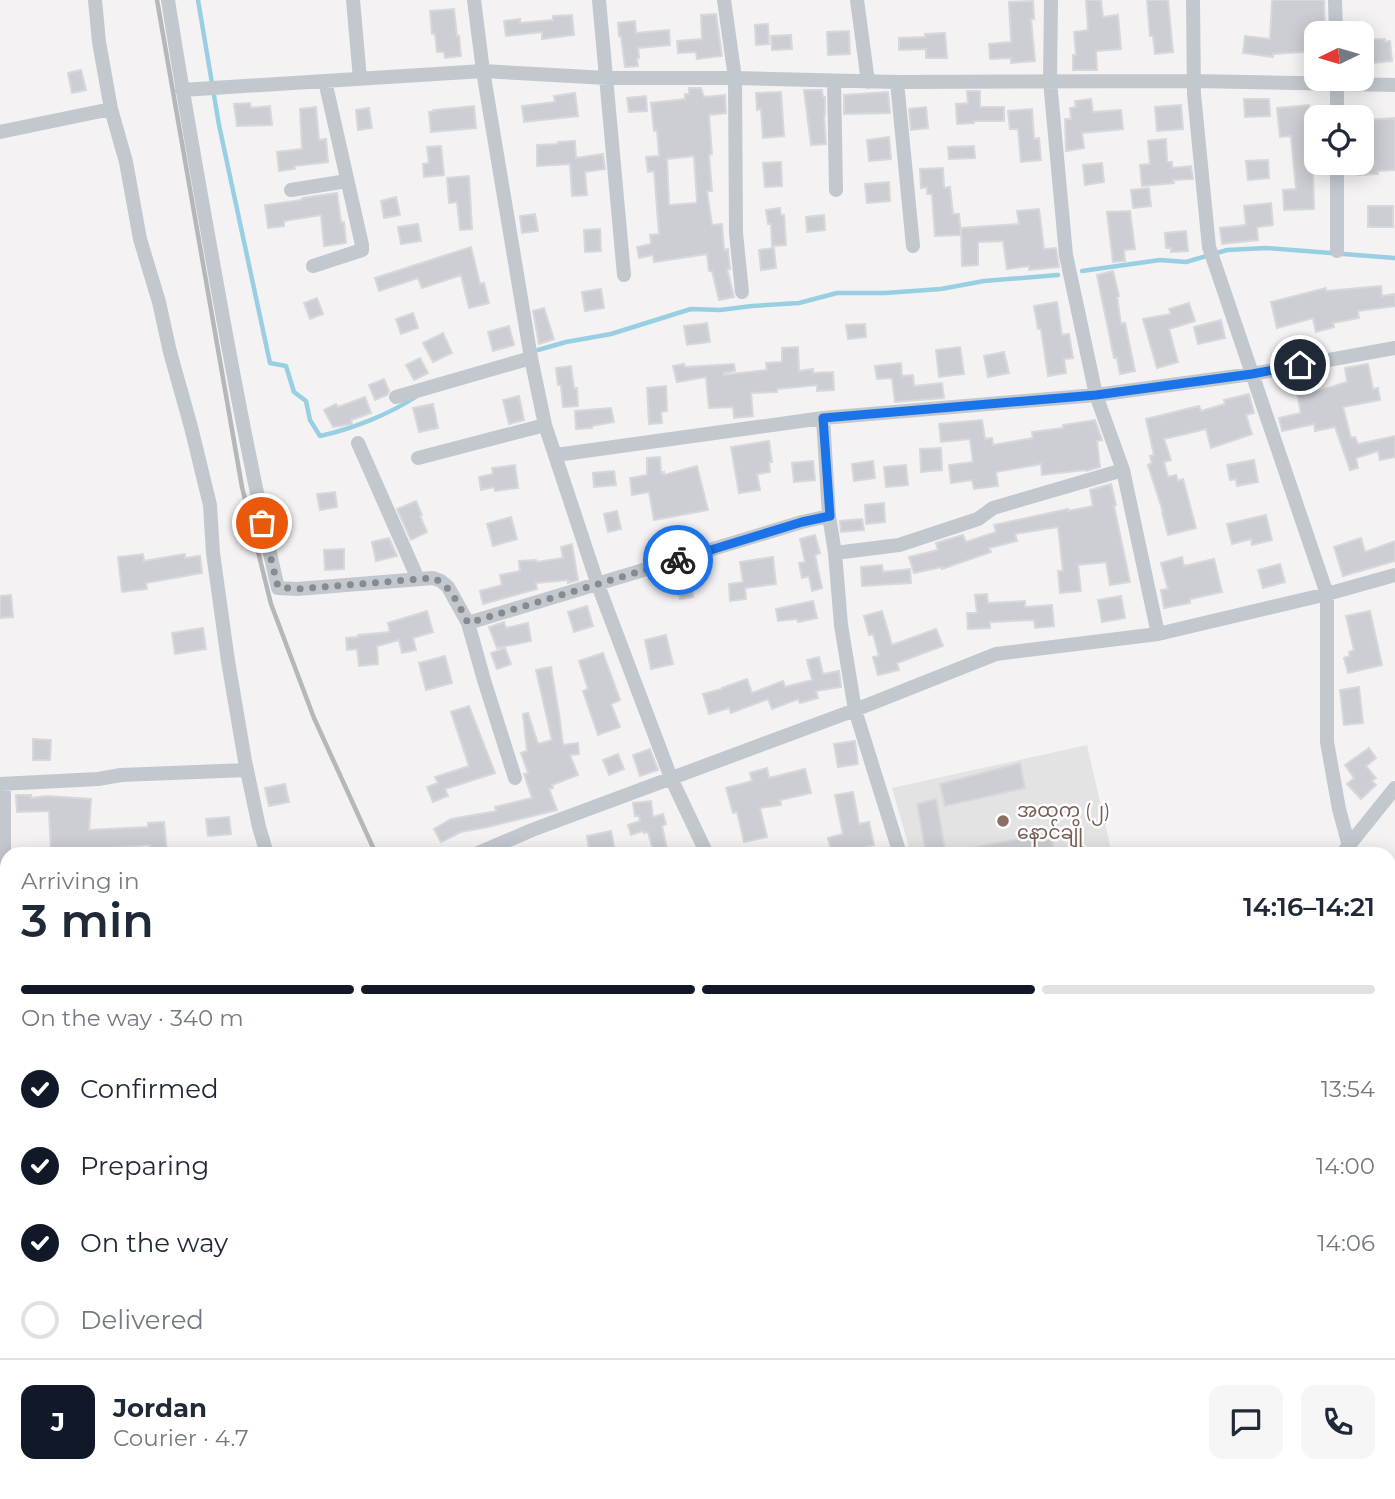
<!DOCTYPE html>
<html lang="en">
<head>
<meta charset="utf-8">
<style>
  :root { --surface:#fff; --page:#f6f6f7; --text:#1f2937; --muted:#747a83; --line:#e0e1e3; --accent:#111827 }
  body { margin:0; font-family:Montserrat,"Noto Sans Myanmar",sans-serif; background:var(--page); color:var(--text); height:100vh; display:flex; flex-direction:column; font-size:26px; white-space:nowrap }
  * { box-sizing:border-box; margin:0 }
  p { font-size:23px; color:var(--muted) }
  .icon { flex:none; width:38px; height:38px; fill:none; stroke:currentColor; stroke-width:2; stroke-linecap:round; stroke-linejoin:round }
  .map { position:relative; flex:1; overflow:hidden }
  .panel { position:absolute; left:0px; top:847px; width:1396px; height:653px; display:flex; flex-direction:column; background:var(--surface); border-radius:21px 21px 0 0; box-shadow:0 4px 18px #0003 }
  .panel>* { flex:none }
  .needle { width:46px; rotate:265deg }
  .controls { position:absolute; left:1304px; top:21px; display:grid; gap:14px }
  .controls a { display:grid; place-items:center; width:70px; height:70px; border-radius:14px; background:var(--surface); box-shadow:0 4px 18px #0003; font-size:35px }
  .pin { position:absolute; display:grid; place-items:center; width:60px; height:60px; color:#fff; margin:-30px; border:4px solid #fff; border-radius:50%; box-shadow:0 2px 7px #0007 }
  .courier { position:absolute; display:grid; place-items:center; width:70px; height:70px; margin:-35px; border:5px solid #1a73e8; border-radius:50%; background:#fff; color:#222; box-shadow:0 2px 9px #0007 }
  .headline em { font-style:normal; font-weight:600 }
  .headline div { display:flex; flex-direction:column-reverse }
  .headline { display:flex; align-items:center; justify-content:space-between; height:119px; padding:0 21px }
  h1 { font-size:46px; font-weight:600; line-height:52px }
  .bar { display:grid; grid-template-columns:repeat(4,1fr); gap:10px 7px; align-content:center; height:84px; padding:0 21px }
  .bar i { height:9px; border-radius:5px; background:var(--line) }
  .bar .active { background:var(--accent) }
  .bar p { grid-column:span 4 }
  .line { display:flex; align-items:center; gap:18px; padding:0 21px; border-top:2px solid var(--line) }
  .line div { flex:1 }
  .round { display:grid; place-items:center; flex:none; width:74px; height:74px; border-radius:14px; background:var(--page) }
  ol { padding:0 21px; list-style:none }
  li { display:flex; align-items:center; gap:21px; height:77px }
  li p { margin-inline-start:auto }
  li .icon { padding:7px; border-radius:50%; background:var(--accent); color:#fff; stroke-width:4 }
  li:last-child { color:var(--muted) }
  li i { width:38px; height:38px; border:4px solid var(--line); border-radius:50% }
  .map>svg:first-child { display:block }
</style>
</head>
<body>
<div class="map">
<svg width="1395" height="1499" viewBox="0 0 1395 1499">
  <rect width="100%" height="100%" fill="#f4f2f2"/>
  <path fill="#e4e3e3" d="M1087 745 1112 854H911L892 788Z"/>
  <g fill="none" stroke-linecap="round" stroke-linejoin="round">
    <path stroke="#99cfe2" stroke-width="4.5" d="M198 0 219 125 270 363 286 366 294 392 306 401 310 420 320 436C352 429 390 414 417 396
      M1082 271 1160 260 1186 262 1227 250 1266 248 1395 258
      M538 350 566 342 611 334 691 309 720 310 752 306 799 303 837 293H885L941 289 984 281 1058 275"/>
  </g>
  <path fill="#cdced3" stroke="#d6d8dc" stroke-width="2" fill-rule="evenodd" d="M1086 0H1101L1103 17 1118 15 1121 49 1096 51 1097 70H1073V55H1076L1074 32 1088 30Z
    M1147 0H1168L1173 52 1155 54 1153 36H1150Z
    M1272 0H1324L1325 33H1316V51L1273 54V57L1243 53 1245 36 1270 39Z
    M1033 1 1034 19H1031L1035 61 1011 63V58L990 59 989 44 1011 42 1009 2Z
    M454 9 457 36H459L461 56 445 58 444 52H437L435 34H432L430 11Z
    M716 14 722 56 697 59 696 52 678 53 677 41 702 39 701 15Z
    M572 15 574 35 542 39V32L506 36 504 21 520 19V23L553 20V16Z
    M635 21 636 33 669 30 670 45 638 48 639 58 637 59 638 66 625 67 621 36H619L618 23Z
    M768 24 769 44 756 45 755 25Z
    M849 31 850 54 828 55 827 32Z
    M945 33 947 58H926V49L899 50V38L925 37V34Z
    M791 35 792 49 772 50 771 36Z
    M1385 39V42L1390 41 1392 61 1373 63 1372 58H1362V40Z
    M81 70 86 90 72 93 68 73Z
    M689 88H701L704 97 725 95 726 113 709 115 712 154 709 155 712 191H707L712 225 722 224 724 250 728 249 730 269H727L734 297 719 300 712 271H709L707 254 654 262 653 255 639 258 637 247 651 244 650 235 659 234 654 171 648 172 646 157 659 156 657 130 654 131 651 103 685 99V94H689ZM694 156 697 201 696 203 669 205 667 159Z
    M804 90H822L823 97H825V115H824L826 144 811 145Z
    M967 91H980V107H1004V121H974V123L957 124 956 104 968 103Z
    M781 92 784 136 763 138 761 109 757 110 756 93Z
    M888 92 890 113 844 114V95Z
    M575 93 578 116 524 122 522 106 555 102 554 96Z
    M646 96 647 111 629 112 627 98Z
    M1091 99 1093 112 1121 110 1123 129 1082 133 1084 148 1066 151 1065 119H1071L1070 108 1076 107 1075 101Z
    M1244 99H1269L1270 116 1245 117Z
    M250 103 251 108 270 106 272 125 237 126 234 104Z
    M1181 105 1183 129 1157 131 1155 107Z
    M1309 105 1315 172H1313L1314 209 1284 210 1283 190 1296 189 1291 136 1280 137 1277 108Z
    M474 106 476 128 431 132 429 112 435 111 434 110Z
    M316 107 319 140 326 139 328 162 294 166 295 169 279 171 277 152 302 149 300 109Z
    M926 107 928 128 911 130 909 109Z
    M369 108 372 128 358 130 356 110Z
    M1032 109 1034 139 1039 138 1041 160 1021 162 1018 129H1010L1008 111Z
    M1395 118V170L1378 171V174L1358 175 1357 163H1362V155L1372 154 1369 120Z
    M889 137 891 159 869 161 867 140Z
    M1166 139 1167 162H1172V168L1191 166 1193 179 1173 180 1174 183 1142 186 1140 165 1150 164 1148 141Z
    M575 141 576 158 603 154 605 169 585 172 587 195 572 196 570 164 537 166V145L558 144V142Z
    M441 146 444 175 424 177 423 164 429 163 427 147Z
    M974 146 975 158 949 159 948 147Z
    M1268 160 1269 178 1248 180 1246 161Z
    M781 162 782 186 765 187 763 163Z
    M1102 163 1104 182 1085 185 1083 165Z
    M943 168 944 188 950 187 953 214H959L961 235 935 236 932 194H927V187L921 188 920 169Z
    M469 176 472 229 460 230 457 202 449 203 447 178Z
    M889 182 890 201 867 203 865 184Z
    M1149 188 1151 206 1133 208 1131 190Z
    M337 193 341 222H344L346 243 324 246 321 215 284 221V226L268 228 265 205 302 200V198Z
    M396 197 400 215 384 218 381 201Z
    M1271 203 1273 225 1257 227 1258 240 1222 244 1220 228 1246 225 1244 206Z
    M1368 206H1393V227H1368Z
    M780 208 781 215H784L786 245 772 246 771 224H768L766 210Z
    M1039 209 1044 249 1056 248 1059 267 1029 270V266L1007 269 1003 241 978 242V265L962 266 961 228 1019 224 1017 211Z
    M1130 211 1135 249 1124 250 1125 261 1113 262 1107 212Z
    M535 214 538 231 522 233 520 216Z
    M824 215 825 230 807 232 806 217Z
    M418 224 421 241 401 244 398 227Z
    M600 229 601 251 585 252 584 230Z
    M1186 231 1188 251 1171 252V248H1166L1165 233Z
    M471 247 480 284 484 283 489 303 469 308 461 275 422 288 418 278 379 291 375 278Z
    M774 248 776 268 761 270 759 250Z
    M1113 271 1119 296 1117 297 1121 324 1125 323 1135 371 1120 374 1117 358H1114L1097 275Z
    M1381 286 1382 296 1395 294V306L1358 311 1359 318 1333 323 1334 327 1316 332 1313 318 1277 328 1271 302 1326 288V291Z
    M601 289 604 308 585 311 582 292Z
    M317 298 323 314 310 319 304 303Z
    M1057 302 1062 335 1069 334 1073 358 1064 359 1066 373 1048 376 1041 329H1038L1034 306Z
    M1189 303 1195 321 1169 329 1178 362 1157 368 1143 319 1171 314 1169 309Z
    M544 308 554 339 539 344 533 311Z
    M413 313 418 328 401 334 396 319Z
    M1221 320 1225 338 1198 344 1194 327Z
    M707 323 710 342 687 345 684 326Z
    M865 324 866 337 848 339 846 325Z
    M509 326 514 345 493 351 488 332Z
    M443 333 452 353 433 362 423 343Z
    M798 347 799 371 813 369V373L833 372 834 390 817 391V385L777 389V392L751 393 753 416 734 418 733 407 709 408 706 377 677 382 673 366 684 364 685 367 734 364 735 371 724 373V375L767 370 766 363 782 362V348Z
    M960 347 964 374 939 377 936 350Z
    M1004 352 1009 373 988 377 984 356Z
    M420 358 428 373 414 380 406 365Z
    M901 363 902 376 913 375 914 386 942 383 944 398 895 402 892 378 877 379 875 366Z
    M1368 364 1373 389 1378 388 1380 400 1343 407 1351 438 1355 437 1358 444 1395 436V457L1380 460 1378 451 1356 458 1358 468 1350 470 1335 427 1315 431 1314 424 1282 431 1279 418 1301 413 1296 388 1317 384 1318 391 1347 382 1345 368Z
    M571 366 574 388H577L578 406 563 407 561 385H558L556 368Z
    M384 379 389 391 387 395 375 400 369 385Z
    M666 386 667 411 661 412 662 423 649 424 647 388Z
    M1249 394 1254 413 1246 415 1252 434 1211 448 1206 429 1164 439 1171 460 1164 462 1168 477 1176 475 1178 481 1183 479 1196 528 1168 535 1162 512H1163L1148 465 1152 463 1150 456 1154 455 1146 419 1199 406 1201 411 1225 404 1224 400Z
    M519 396 524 420 509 424 503 400Z
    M365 397 371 413 351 420 352 424 333 427 324 410 336 404 338 407Z
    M433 404 438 428 419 432 413 408Z
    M611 408 614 422 592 426V428L576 429 575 411Z
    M982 420 985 439 992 438 993 445 1033 438 1032 432 1063 428V425L1095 420 1102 440 1097 441 1100 467 1086 471 1085 470 1042 475 1041 464 996 472 998 486 974 489 972 480 951 483 949 465 973 462 970 439 941 442 939 424Z
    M769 441 772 462H769L770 472 757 474 760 490 739 493 731 447Z
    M941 448 942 470 921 472 920 449Z
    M660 457 661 473 664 472V475L697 466 708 510 654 520 649 492 632 495 630 478 647 475V458Z
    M1254 460 1258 482 1237 486 1236 479 1230 480 1227 465Z
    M813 461 815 480 794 482 792 463Z
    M873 461 875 478 854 481 852 464Z
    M515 465 518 488 495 491 494 487 481 490 479 477 493 474 492 468Z
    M906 465 908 485 886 487 884 467Z
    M614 471 616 485 594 487 593 473Z
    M1111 484 1116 505 1114 506 1130 582 1110 585 1106 562 1078 565 1081 591 1060 593 1058 571H1063L1058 527 1015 534 1017 541 989 548 991 552 942 569V567L914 573 909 557 938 550 936 543 963 535 966 542 996 532 994 525 1068 509V511L1093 506 1090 490Z
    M335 492 337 507 320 510 317 494Z
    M416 501 422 515 420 516 427 532 411 540 397 509Z
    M884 503 885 522 866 524 865 505Z
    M617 511 621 529 608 532 604 514Z
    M1266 515 1272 540 1252 545 1251 539 1232 544 1227 524Z
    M511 517 517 539 493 546 487 524Z
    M862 519 864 530 841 532 840 521Z
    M815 535 820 553 815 555 822 588 812 591 809 576 802 578 799 563 805 562 800 539Z
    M389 538 397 556 376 561 372 542Z
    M1361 538 1365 552 1395 541V561L1343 576 1334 547Z
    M572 544 578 580 568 583V580L536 583 537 589 483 604 480 591 502 585 500 575 520 571 519 561 536 560 537 562 563 558 561 547Z
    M344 549V569L325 570 324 550Z
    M143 554 144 561 185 554V558L200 556 202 573 146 583 147 589 122 592 118 557Z
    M773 557 776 584 745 588 746 599 730 601 729 584 743 582 740 562Z
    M1182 557 1184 566 1214 559 1222 592 1190 599V603L1164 608 1161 590 1168 589 1161 563Z
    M1280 564 1285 582 1263 588 1258 570Z
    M882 565 883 572 910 569 911 583 862 586 861 567Z
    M690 578 693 597 680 599 677 580Z
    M987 594 988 603 1025 601V607L1052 605 1054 626 1035 628 1034 620 990 622V628L968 629 967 613H977L975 595Z
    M11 595 13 617 0 618V596Z
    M1121 596 1125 618 1102 622 1098 600Z
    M813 601 817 618 798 622 797 619 778 621 776 609Z
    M587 606 593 626 574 632 568 612Z
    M427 611 433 632 413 638 416 650 402 653 399 640 377 646 378 664 359 666 357 649 347 650 346 638 358 637V635L390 632 388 623Z
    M882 611 892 645 936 629 943 646 897 663 899 670 878 675 873 657 879 656 873 634 869 635 864 616Z
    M1370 611 1382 665 1348 673 1344 658 1350 656 1349 652 1354 650 1346 616Z
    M504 622 506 628 528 623 531 641 497 648 489 627Z
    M203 628 206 649 175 654 172 633Z
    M666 635 673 664 651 669 645 640Z
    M505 648 511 664 497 669 491 653Z
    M603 653 620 700 611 704 620 727 598 735 583 691 588 689 579 661Z
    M445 656 452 683 426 690 419 663Z
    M819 657 823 674 839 671 841 687 816 691 818 698 800 703 798 699 772 709 768 699 731 713 729 708 709 714 703 694 722 689V688L747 679 752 693 783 681 785 687 812 680 807 660Z
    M551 667 559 714 563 745 578 743 579 754 570 755 578 775 552 785 553 788 549 789 557 810 488 827 461 832 441 842 434 829 451 819 497 811 495 807 532 798 524 774 528 773 521 753 527 751 523 714 528 713 538 744 552 740 536 670Z
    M1359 687 1363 723 1344 725 1340 690Z
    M469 706 495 773 445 789 448 796 433 802 427 787 438 783 435 777 469 766 451 712Z
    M33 739 51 740 50 760H33Z
    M855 741 858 764 838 767 834 744Z
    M1369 748 1376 758 1366 766 1376 778 1372 781 1376 785 1361 799 1347 784 1354 778 1345 765Z
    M650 749 658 770 640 776 633 755Z
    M618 754 624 769 609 775 603 760Z
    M1020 763 1025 788 945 806 940 784Z
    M767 768 769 778 805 769 811 793 780 800 781 805 760 808 767 837 744 842 737 812 733 813 726 788 752 781 750 773Z
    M285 784 289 802 269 806 265 788Z
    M853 792 859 824 869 822 874 845 853 850 854 854H832L828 838 843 834 835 795Z
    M16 795H31V798L47 796 91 799 89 830 148 827V823L164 822 167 852 150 854V845L51 852 49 811 17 812Z
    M936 799 946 854H926L917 804Z
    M651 801 653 817 663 814 666 824 662 826 668 854H654L648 832 644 833 643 831 631 835 628 825 640 821 639 816H635L633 803Z
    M229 817 231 834 208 836 206 819Z
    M611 831 615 851 600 854H590L587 836Z
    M1050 833 1055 854H972L971 848Z"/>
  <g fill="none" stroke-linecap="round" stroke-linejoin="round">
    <path stroke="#c2c8ce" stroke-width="14" d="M95 0 99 42 111 109 126 162 140 239 159 302 170 352 191 427 210 505 213 553 228 661 245 761 259 827 267 854
      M168 0C182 90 198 179 214 268 233 375 253 482 278 588L297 589 433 578 441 581 448 587 468 623 484 680 515 778
      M353 0 360 79
      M474 0 483 71 531 358 545 425 598 585 671 778 707 854
      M599 0 624 275
      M724 0 735 78 736 233 742 292
      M857 0 868 82
      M1051 0 1050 81 1066 255 1096 395 1123 470 1158 634
      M1193 0 1194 94 1209 247 1327 594V742L1339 809 1349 846
      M1335 0 1336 33
      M1337 79V117
      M834 81 836 190
      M897 82 913 246
      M182 90 483 71 607 78H735L897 82 1194 81 1395 85
      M0 132 111 109
      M1337 163V251
      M291 190 347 181
      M313 266 362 250V245L325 81
      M396 397 531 358
      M823 418 829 516 835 553 841 625 855 710 900 854
      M358 443 418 579
      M556 455 823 418 1096 395 1252 374 1395 348
      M418 458 545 425
      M835 553 899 545 978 519 993 508 1123 470
      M468 623 802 522 829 516
      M0 784 98 779 121 775 247 770
      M476 854 532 830 855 710 996 654 1158 634 1327 594 1395 575
      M1342 854 1395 788
      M4 860V784
      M1390 1171H1395
      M0 1355 7 1353
      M1390 1483 1395 1481
      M185 1493V1499
      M651 1493 654 1499
      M821 1493 825 1499
      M432 1499 443 1493
      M1322 1499 1323 1493
      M1344 1499 1362 1493"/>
    <path stroke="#b5b7bb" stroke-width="4.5" d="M157 0 242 487 271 604 314 718 376 854
      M803 1493 807 1499"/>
  </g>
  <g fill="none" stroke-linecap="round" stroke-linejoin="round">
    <path stroke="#878b91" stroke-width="7" stroke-dasharray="0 12.6" d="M262 523 278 587 297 589 433 578C451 585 459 606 468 623L678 560"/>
    <path stroke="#1a73e8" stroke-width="9" d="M678 560 802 522 830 516 823 418 1096 395 1252 374 1300 365"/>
  </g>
  <circle fill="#8d6e63" stroke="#fff" stroke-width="2.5" cx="1003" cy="821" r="7"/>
  <g text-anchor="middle" stroke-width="5" stroke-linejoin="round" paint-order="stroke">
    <g font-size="19" fill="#785e54" stroke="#fff" text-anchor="start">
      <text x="1017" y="817">အထက (၂)<tspan x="1017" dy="22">နောင်ချို</tspan></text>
    </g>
  </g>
</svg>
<div class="controls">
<a><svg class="needle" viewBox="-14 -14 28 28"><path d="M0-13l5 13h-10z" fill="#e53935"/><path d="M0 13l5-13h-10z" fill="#747a83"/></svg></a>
<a><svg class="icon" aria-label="locate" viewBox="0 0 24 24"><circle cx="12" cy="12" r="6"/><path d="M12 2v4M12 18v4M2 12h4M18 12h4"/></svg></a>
</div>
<div class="pin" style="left:262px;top:523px;background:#ea580c"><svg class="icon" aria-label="bag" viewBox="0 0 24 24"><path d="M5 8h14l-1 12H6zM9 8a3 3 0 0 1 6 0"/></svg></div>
<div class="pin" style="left:1300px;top:365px;background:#1f2937"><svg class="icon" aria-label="home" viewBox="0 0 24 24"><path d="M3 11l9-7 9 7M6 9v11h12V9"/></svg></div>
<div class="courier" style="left:678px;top:560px"><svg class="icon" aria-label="bike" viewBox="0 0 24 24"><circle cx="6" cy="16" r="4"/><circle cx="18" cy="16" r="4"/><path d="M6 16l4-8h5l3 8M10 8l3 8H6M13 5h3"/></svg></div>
<section class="panel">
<div class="headline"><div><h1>3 min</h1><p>Arriving in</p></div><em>14:16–14:21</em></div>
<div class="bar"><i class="active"></i><i class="active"></i><i class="active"></i><i></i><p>On the way · 340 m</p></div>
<ol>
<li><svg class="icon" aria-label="check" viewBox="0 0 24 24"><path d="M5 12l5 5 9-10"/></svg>Confirmed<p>13:54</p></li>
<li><svg class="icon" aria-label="check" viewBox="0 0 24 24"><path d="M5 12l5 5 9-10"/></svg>Preparing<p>14:00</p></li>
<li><svg class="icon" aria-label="check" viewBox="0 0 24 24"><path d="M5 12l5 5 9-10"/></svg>On the way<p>14:06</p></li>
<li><i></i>Delivered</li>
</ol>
<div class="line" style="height:126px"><b class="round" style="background:var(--accent);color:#fff">J</b><div><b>Jordan</b><p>Courier · 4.7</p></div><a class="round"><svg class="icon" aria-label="chat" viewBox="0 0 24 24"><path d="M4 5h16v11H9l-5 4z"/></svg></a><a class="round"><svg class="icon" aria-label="phone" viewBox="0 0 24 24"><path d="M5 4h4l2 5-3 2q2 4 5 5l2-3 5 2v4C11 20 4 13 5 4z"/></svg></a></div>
</section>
</div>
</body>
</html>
